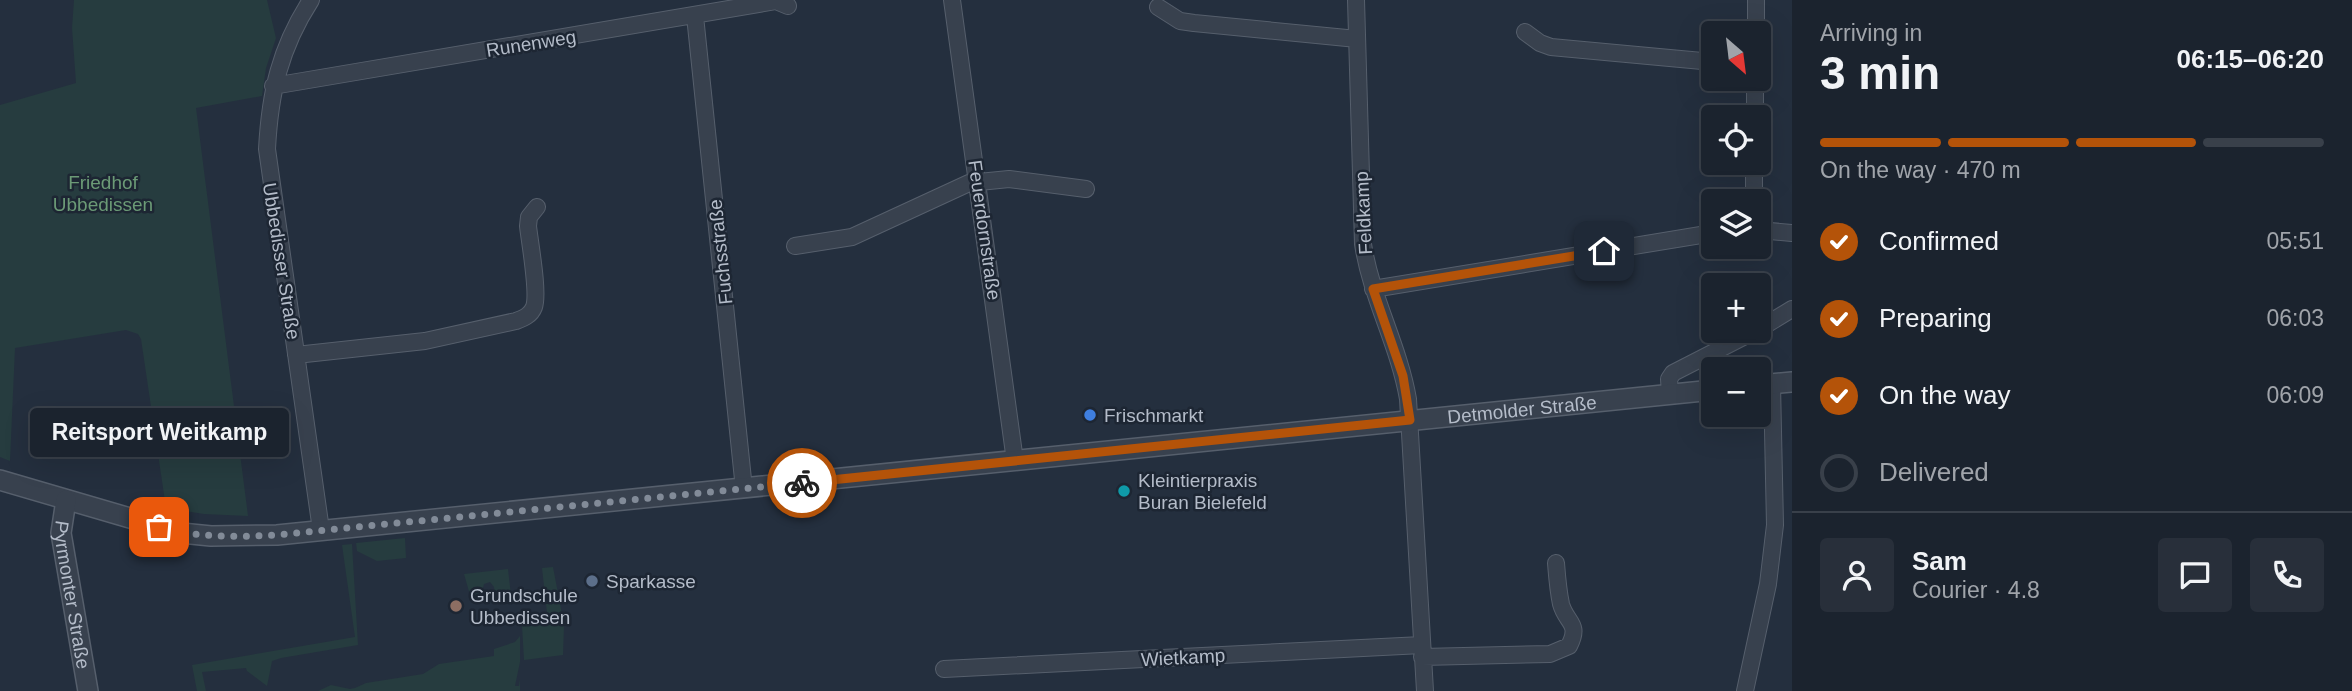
<!DOCTYPE html>
<html lang="en">
<head>
<meta charset="utf-8">
<style>
  :root { --surface:#1b232e; --page:#282f3a; --text:#f1f3f6; --muted:#a0a4aa; --line:#39404a; --accent:#b45309 }
  body { margin:0; font-family:Helvetica,sans-serif; background:var(--page); color:var(--text); height:100vh; display:flex; flex-direction:column; font-size:26px; white-space:nowrap }
  * { box-sizing:border-box; margin:0 }
  p { font-size:23px; color:var(--muted) }
  .icon { flex:none; width:38px; height:38px; fill:none; stroke:currentColor; stroke-width:2; stroke-linecap:round; stroke-linejoin:round }
  .map { position:relative; flex:1; overflow:hidden }
  .side { display:flex; flex-direction:column; background:var(--surface); width:560px }
  .side>* { flex:none }
  .needle { width:46px; rotate:152deg }
  .buttons { position:absolute; left:1701px; top:21px; display:grid; gap:14px }
  .buttons a { display:grid; place-items:center; width:70px; height:70px; border-radius:7px; background:var(--surface); box-shadow:0 7px 28px #0002,0 0 0 2px var(--line); font-size:35px }
  .pin { position:absolute; display:grid; place-items:center; width:60px; height:60px; color:#fff; margin:-30px; border-radius:14px; box-shadow:0 4px 10px #0006 }
  .courier { position:absolute; display:grid; place-items:center; width:70px; height:70px; margin:-35px; border:5px solid #b45309; border-radius:50%; background:#fff; color:#222; box-shadow:0 2px 9px #0007 }
  .bubble { position:absolute; height:49px; border-radius:7px; background:var(--surface); box-shadow:0 7px 28px #0002,0 0 0 2px var(--line); font-size:23px; font-weight:600; line-height:49px; text-align:center }
  .head em { font-style:normal; font-weight:600 }
  .head div { display:flex; flex-direction:column-reverse }
  .head { display:flex; align-items:center; justify-content:space-between; height:119px; padding:0 28px }
  h1 { font-size:46px; font-weight:600; line-height:52px }
  .bar { display:grid; grid-template-columns:repeat(4,1fr); gap:10px 7px; align-content:center; height:84px; padding:0 28px }
  .bar i { height:9px; border-radius:5px; background:var(--line) }
  .bar .active { background:var(--accent) }
  .bar p { grid-column:span 4 }
  .line { display:flex; align-items:center; gap:18px; padding:0 28px; border-top:2px solid var(--line) }
  .line div { flex:1 }
  .round { display:grid; place-items:center; flex:none; width:74px; height:74px; border-radius:7px; background:var(--page) }
  ol { padding:0 28px; list-style:none }
  li { display:flex; align-items:center; gap:21px; height:77px }
  li p { margin-inline-start:auto }
  li .icon { padding:7px; border-radius:50%; background:var(--accent); color:#fff; stroke-width:4 }
  li:last-child { color:var(--muted) }
  li i { width:38px; height:38px; border:4px solid var(--line); border-radius:50% }
  main { display:flex; flex:1; min-height:0 }
  .map>svg:first-child { display:block }
</style>
</head>
<body>
<main>
<div class="map">
<svg width="1792" height="691" viewBox="0 0 1792 691">
  <rect width="100%" height="100%" fill="#242f3e"/>
  <path fill="#263c3f" d="M74 0H267L276 38 266 68 262 96 196 108 248 516 204 514 166 508 141 339 138 334 126 330 15 348 10 461 0 457V105L76 83 72 28Z
    M405 538 406 558 377 561 357 551 356 543Z
    M352 544 358 645 281 658 272 661 267 686 247 671 246 668 202 672 206 691H197L192 665 355 637 342 545Z
    M553 567 564 625 563 655 524 660 522 626 548 622 542 568Z
    M508 569 512 604H505L503 598 495 599 494 587 490 582 484 584 481 595H470L464 574Z
    M520 636V662L515 686H519L520 679V691H318L331 685 350 689 355 688 366 683 423 674 439 664 494 656V649L515 642Z"/>
  <g fill="none" stroke-linecap="round" stroke-linejoin="round">
    <defs>
      <path id="minor" d="M311 0C280 48 270 92 267 149L321 530
        M952 0 1015 461
        M1356 0 1363 244C1371 297 1399 346 1408 399L1425 691
        M1158 7 1180 21 1194 23 1357 39
        M695 16 744 489
        M1525 32 1540 43 1551 47 1713 62
        M1756 33V0
        M273 86 776 1 788 6
        M1755 117V79
        M1754 201V163
        M1759 230 1792 233
        M795 246 852 237 969 183 1009 179 1086 189
        M1373 289 1713 233
        M1759 329 1792 309
        M296 355 425 341 516 321C524 318 531 315 534 307 539 293 530 244 528 226L529 217 537 207
        M1670 394 1669 379 1673 373 1755 331
        M1422 657 1550 654 1569 646C1581 623 1566 623 1561 604 1558 590 1557 576 1556 563
        M944 669 1422 645
        M1745 691 1768 584 1775 525 1772 384"/>
      <g id="tertiary">
        <path d="M1759 385 1792 382"/>
        <path id="s1" d="M0 480 181 533 211 536 277 535 1713 390"/>
        <path id="s2" d="M66 500 61 533 88 691"/>
      </g>
    </defs>
    <use href="#minor" stroke="#565f6c" stroke-width="18"/>
    <use href="#tertiary" stroke="#565f6c" stroke-width="22"/>
    <use href="#minor" stroke="#38414e" stroke-width="16"/>
    <use href="#tertiary" stroke="#38414e" stroke-width="19"/>
  </g>
  <g fill="none" stroke-linecap="round" stroke-linejoin="round">
    <path stroke="#828b98" stroke-width="7" stroke-dasharray="0 12.6" d="M159 527C198 538 237 537 277 535L802 483"/>
    <path stroke="#b45309" stroke-width="9" d="M802 483 1410 420 1403 376 1373 289 1604 251"/>
  </g>
  <circle fill="#3f7fe0" stroke="#1d2633" stroke-width="2.5" cx="1090" cy="415" r="7"/>
  <circle fill="#0f9aa8" stroke="#1d2633" stroke-width="2.5" cx="1124" cy="491" r="7"/>
  <circle fill="#5c6f8a" stroke="#1d2633" stroke-width="2.5" cx="592" cy="581" r="7"/>
  <circle fill="#8d6e63" stroke="#1d2633" stroke-width="2.5" cx="456" cy="606" r="7"/>
  <g text-anchor="middle" stroke-width="5" stroke-linejoin="round" paint-order="stroke">
    <g font-size="19" fill="#b4bcc9" stroke="#1d2633">
      <text transform="translate(531 43) rotate(-9)" y="7">Runenweg</text>
      <text transform="translate(1363 213) rotate(-93)" y="7">Feldkamp</text>
      <text transform="translate(985 230) rotate(82)" y="7">Feuerdornstraße</text>
      <text transform="translate(720 252) rotate(-96)" y="7">Fuchsstraße</text>
      <text transform="translate(282 261) rotate(81)" y="7">Ubbedisser Straße</text>
      <text dy="7" stroke="none"><textPath href="#s1" startOffset="1536">Detmolder Straße</textPath></text>
      <text dy="7" stroke="none"><textPath href="#s2" startOffset="96">Pyrmonter Straße</textPath></text>
      <text transform="translate(1183 657) rotate(-3)" y="7">Wietkamp</text>
    </g>
    <g font-size="19" fill="#6b9a76" stroke="#1d2633">
      <text x="103" y="189">Friedhof<tspan x="103" dy="22">Ubbedissen</tspan></text>
    </g>
    <g font-size="19" fill="#b4bcc9" stroke="#1d2633" text-anchor="start">
      <text x="1104" y="422">Frischmarkt</text>
      <text x="1138" y="487">Kleintierpraxis<tspan x="1138" dy="22">Buran Bielefeld</tspan></text>
      <text x="606" y="588">Sparkasse</text>
      <text x="470" y="602">Grundschule<tspan x="470" dy="22">Ubbedissen</tspan></text>
    </g>
  </g>
</svg>
<div class="buttons">
<a><svg class="needle" viewBox="-14 -14 28 28"><path d="M0-13l5 13h-10z" fill="#e53935"/><path d="M0 13l5-13h-10z" fill="#a0a4aa"/></svg></a>
<a><svg class="icon" aria-label="locate" viewBox="0 0 24 24"><circle cx="12" cy="12" r="6"/><path d="M12 2v4M12 18v4M2 12h4M18 12h4"/></svg></a>
<a><svg class="icon" aria-label="layers" viewBox="0 0 24 24"><path d="M12 4l9 5-9 5-9-5zM3 14l9 5 9-5"/></svg></a>
<a>+</a>
<a>−</a>
</div>
<div class="pin" style="left:159px;top:527px;background:#ea580c"><svg class="icon" aria-label="bag" viewBox="0 0 24 24"><path d="M5 8h14l-1 12H6zM9 8a3 3 0 0 1 6 0"/></svg></div>
<div class="pin" style="left:1604px;top:251px;background:#1f2937"><svg class="icon" aria-label="home" viewBox="0 0 24 24"><path d="M3 11l9-7 9 7M6 9v11h12V9"/></svg></div>
<div class="courier" style="left:802px;top:483px"><svg class="icon" aria-label="bike" viewBox="0 0 24 24"><circle cx="6" cy="16" r="4"/><circle cx="18" cy="16" r="4"/><path d="M6 16l4-8h5l3 8M10 8l3 8H6M13 5h3"/></svg></div>
<div class="bubble" style="left:30px;top:408px;width:259px">Reitsport Weitkamp</div>
</div>
<section class="side">
<div class="head"><div><h1>3 min</h1><p>Arriving in</p></div><em>06:15–06:20</em></div>
<div class="bar"><i class="active"></i><i class="active"></i><i class="active"></i><i></i><p>On the way · 470 m</p></div>
<ol>
<li><svg class="icon" aria-label="check" viewBox="0 0 24 24"><path d="M5 12l5 5 9-10"/></svg>Confirmed<p>05:51</p></li>
<li><svg class="icon" aria-label="check" viewBox="0 0 24 24"><path d="M5 12l5 5 9-10"/></svg>Preparing<p>06:03</p></li>
<li><svg class="icon" aria-label="check" viewBox="0 0 24 24"><path d="M5 12l5 5 9-10"/></svg>On the way<p>06:09</p></li>
<li><i></i>Delivered</li>
</ol>
<div class="line" style="height:126px"><a class="round"><svg class="icon" aria-label="person" viewBox="0 0 24 24"><circle cx="12" cy="8" r="4"/><path d="M4 21q1-7 8-7t8 7"/></svg></a><div><b>Sam</b><p>Courier · 4.8</p></div><a class="round"><svg class="icon" aria-label="chat" viewBox="0 0 24 24"><path d="M4 5h16v11H9l-5 4z"/></svg></a><a class="round"><svg class="icon" aria-label="phone" viewBox="0 0 24 24"><path d="M5 4h4l2 5-3 2q2 4 5 5l2-3 5 2v4C11 20 4 13 5 4z"/></svg></a></div>
</section>
</main>
</body>
</html>
